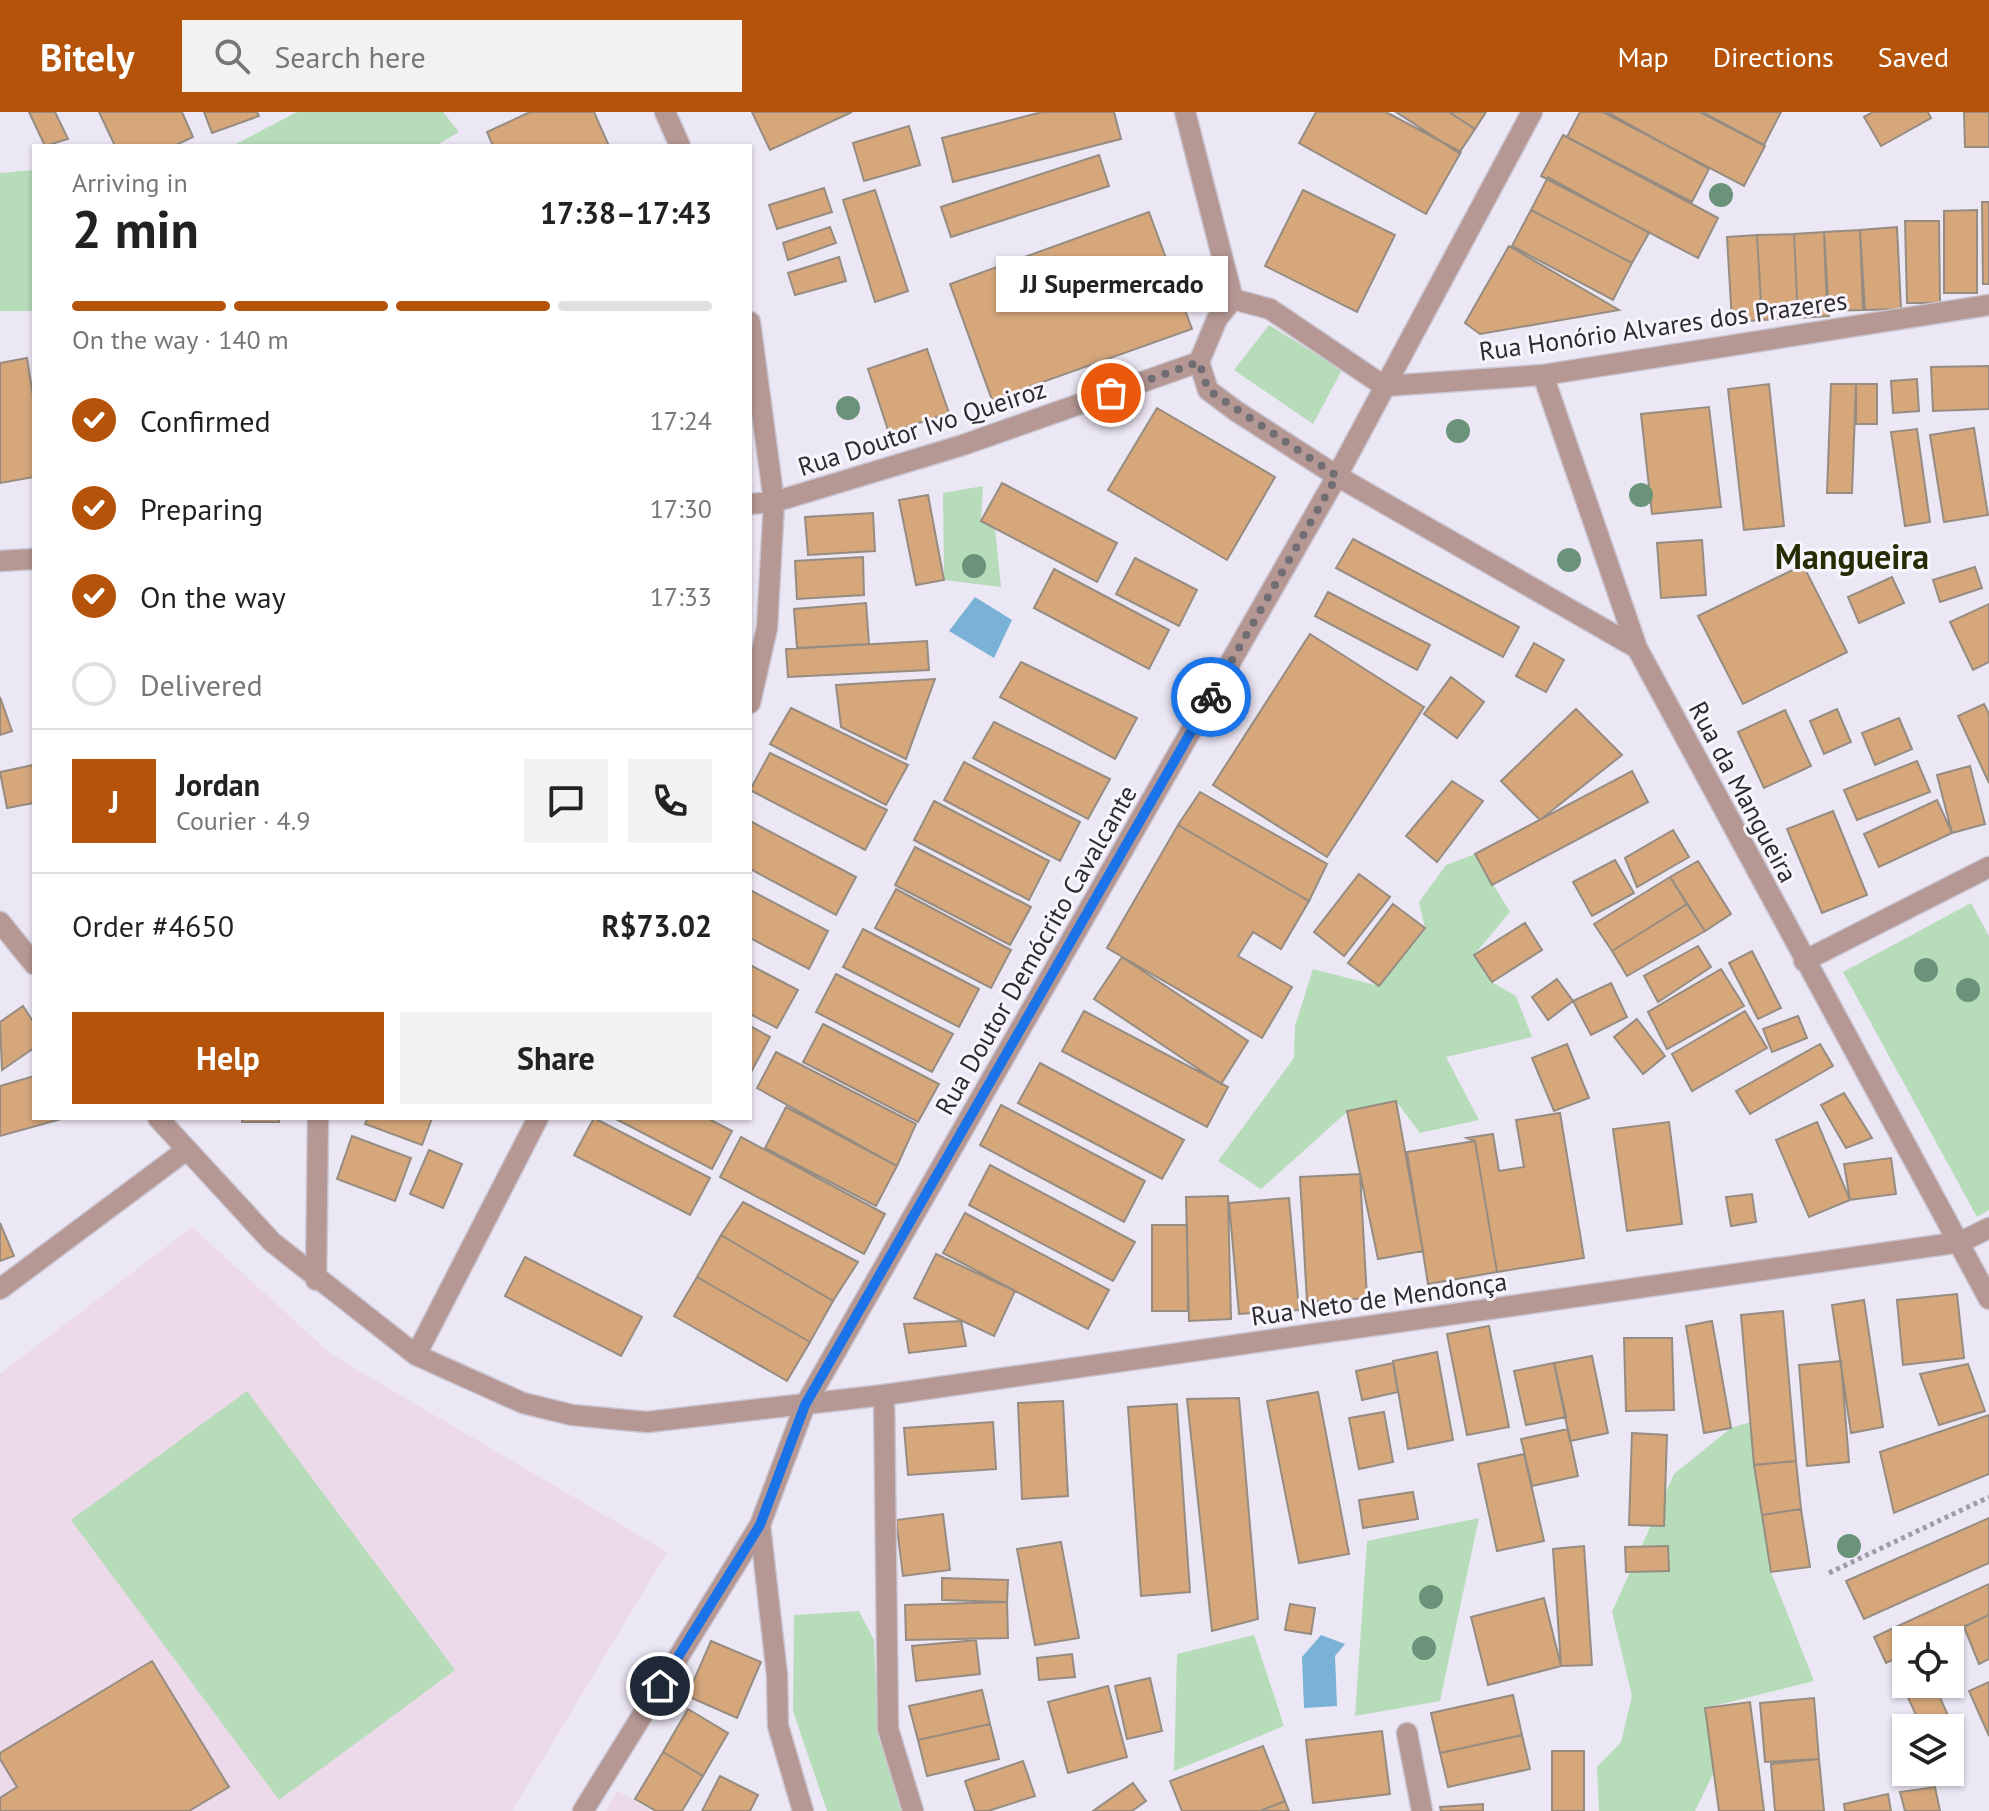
<!DOCTYPE html>
<html lang="en">
<head>
<meta charset="utf-8">
<style>
  :root { --surface:#fff; --page:#f2f2f2; --text:#222; --muted:#767676; --line:#e0e0e0; --accent:#b45309 }
  body { margin:0; font-family:"PT Sans",sans-serif; background:var(--page); color:var(--text); height:100vh; display:flex; flex-direction:column; font-size:30px; white-space:nowrap }
  * { box-sizing:border-box; margin:0 }
  p { font-size:26px; color:var(--muted) }
  .icon { flex:none; width:44px; height:44px; fill:none; stroke:currentColor; stroke-width:2; stroke-linecap:round; stroke-linejoin:round }
  .map { position:relative; flex:1; overflow:hidden }
  .panel { position:absolute; left:32px; top:32px; width:720px; height:976px; display:flex; flex-direction:column; background:var(--surface); border-radius:0px; box-shadow:0 2px 6px #0004 }
  .panel>* { flex:none }
  .tools { position:absolute; left:1892px; top:1514px; display:grid; gap:16px }
  .tools a { display:grid; place-items:center; width:72px; height:72px; border-radius:0px; background:var(--surface); box-shadow:0 2px 6px #0004; font-size:40px }
  .pin { position:absolute; display:grid; place-items:center; width:68px; height:68px; color:#fff; margin:-34px; border:4px solid #fff; border-radius:50%; box-shadow:0 2px 8px #0007 }
  .courier { position:absolute; display:grid; place-items:center; width:80px; height:80px; margin:-40px; border:6px solid #1a73e8; border-radius:50%; background:#fff; color:#222; box-shadow:0 2px 10px #0007 }
  .bubble { position:absolute; height:56px; border-radius:0px; background:var(--surface); box-shadow:0 2px 6px #0004; font-size:26px; font-weight:700; line-height:56px; text-align:center }
  .head em { font-style:normal; font-weight:700 }
  .head div { display:flex; flex-direction:column-reverse }
  .head { display:flex; align-items:center; justify-content:space-between; height:136px; padding:0 40px }
  h1 { font-size:52px; font-weight:700; line-height:60px }
  .bar { display:grid; grid-template-columns:repeat(4,1fr); gap:12px 8px; align-content:center; height:96px; padding:0 40px }
  .bar i { height:10px; border-radius:6px; background:var(--line) }
  .bar .on { background:var(--accent) }
  .bar p { grid-column:span 4 }
  .line { display:flex; align-items:center; gap:20px; padding:0 40px; border-top:2px solid var(--line) }
  .line div { flex:1 }
  .round { display:grid; place-items:center; flex:none; width:84px; height:84px; border-radius:0px; background:var(--page) }
  ol { padding:0 40px; list-style:none }
  li { display:flex; align-items:center; gap:24px; height:88px }
  li p { margin-inline-start:auto }
  li .icon { padding:8px; border-radius:50%; background:var(--accent); color:#fff; stroke-width:4 }
  li:last-child { color:var(--muted) }
  li i { width:44px; height:44px; border:4px solid var(--line); border-radius:50% }
  .action { display:flex; gap:16px; margin-top:auto; padding:16px 40px }
  .action a { flex:1; height:92px; border-radius:0px; background:var(--accent); color:#fff; font-size:32px; font-weight:700; line-height:92px; text-align:center }
  .action a+a { background:var(--page); color:var(--text) }
  header { display:flex; align-items:center; gap:48px; box-sizing:border-box; height:112px; padding:0 40px; background:var(--accent); color:#fff }
  header strong { font-size:38px }
  nav { display:flex; gap:44px; margin-inline-start:auto; font-size:28px }
  .search { width:560px; height:72px; background:var(--page); display:flex; align-items:center; gap:20px; box-sizing:border-box; padding:0 28px; border-radius:0px; color:var(--muted); font-size:30px }
  .map>svg:first-child { display:block }
</style>
</head>
<body>
<header>
<strong>Bitely</strong>
<div class="search"><svg class="icon" aria-label="search" viewBox="0 0 24 24"><circle cx="10" cy="10" r="6"/><path d="M15 15l6 6"/></svg>Search here</div>
<nav><a>Map</a><a>Directions</a><a>Saved</a></nav>
</header>
<div class="map">
<svg width="1989" height="1699" viewBox="0 0 1989 1699">
  <rect width="100%" height="100%" fill="#ece7f4"/>
  <path fill="#ecd9e9" d="M192 1115 332 1243 667 1440 512 1699H0V1262Z
    M617 1679H618L651 1699H606Z"/>
  <path fill="#b7dcba" d="M297 0H443L459 20 435 34H232Z
    M34 58V199H0V61Z
    M1269 213 1342 258 1313 312 1234 258Z
    M983 374 981 409 995 416 1001 475 944 468 943 381Z
    M1475 742 1510 800 1474 843 1492 870 1516 884 1532 925 1446 945 1479 1008 1420 1021 1396 989 1348 999 1261 1077 1218 1049 1294 946 1295 914 1313 857 1379 874 1425 816 1419 790 1446 753Z
    M1971 791 1989 824V1098L1977 1105 1843 860Z
    M247 1279 455 1558 279 1688 71 1408Z
    M1751 1310 1771 1460 1814 1569 1706 1596 1714 1660 1695 1699H1599L1597 1655 1621 1630 1632 1584 1612 1500 1674 1362 1731 1316Z
    M1479 1406 1440 1589 1355 1604 1367 1429Z
    M859 1499 874 1528 878 1625 905 1699H827L793 1599 794 1503Z
    M1254 1523 1284 1614 1174 1659 1177 1542Z"/>
  <path fill="#7ab1d6" d="M975 485 1012 508 994 546 949 519Z
    M1321 1523 1345 1532 1335 1544 1337 1594 1304 1596 1302 1545Z"/>
  <path fill="#d5a77b" stroke="#968c82" stroke-width="2" d="M29 0H55L68 27 45 34Z
    M99 0H182L193 25 174 34H115Z
    M204 0H257L259 4 212 21Z
    M530 0H594L609 34H493L487 20Z
    M752 0H852L770 38Z
    M1042 0H1114L1121 27 953 70 942 26Z
    M1316 0H1386L1461 40 1426 102 1299 31Z
    M1396 0H1449L1475 17 1459 41Z
    M1449 0H1486L1475 17Z
    M1580 0H1607L1709 57 1692 90 1567 25Z
    M1603 0H1700L1765 34 1744 74Z
    M1702 0H1781L1764 33Z
    M1873 0H1928L1931 6 1881 34 1864 5Z
    M1964 0H1989V35H1965Z
    M909 14 920 53 864 69 853 31Z
    M1563 23 1718 106 1698 146 1541 64Z
    M1099 43 1109 74 951 125 941 95Z
    M1548 65 1649 121 1632 151 1531 98Z
    M824 76 832 100 777 117 769 93Z
    M875 78 908 179 875 190 843 88Z
    M1303 78 1395 123 1357 200 1265 154Z
    M1982 90H1989V172H1983Z
    M1531 98 1632 151 1613 188 1512 134Z
    M1977 98V181H1944V99Z
    M1149 100 1192 217 992 288 950 172Z
    M1905 109H1939L1940 191H1907Z
    M830 115 836 131 788 148 783 131Z
    M1897 115 1901 197 1865 198 1860 118Z
    M1860 118 1863 198 1827 199 1824 120Z
    M1824 120 1829 204 1798 206 1794 122Z
    M1794 122 1798 206 1762 208 1757 123Z
    M1757 123 1762 208 1732 210 1727 125Z
    M1509 134 1619 198 1480 222 1465 211Z
    M839 145 846 169 795 183 788 161Z
    M927 237 949 301 889 321 868 257Z
    M27 246 34 290V365L0 371V251Z
    M1989 254V297L1933 299 1931 255Z
    M1917 267 1919 299 1893 301 1891 269Z
    M1769 272 1784 414 1744 418 1728 277Z
    M1831 272H1856L1852 381H1827Z
    M1856 272H1877V312H1856Z
    M1709 295 1721 395 1652 402 1641 302Z
    M1157 296 1275 365 1227 448 1108 378Z
    M1974 316 1988 403 1944 410 1930 323Z
    M1917 317 1930 410 1905 414 1891 320Z
    M1002 371 1117 431 1097 470 981 409Z
    M928 383 944 468 916 473 899 388Z
    M873 401 875 439 808 443 805 405Z
    M1353 427 1519 515 1503 545 1336 456Z
    M1702 428 1706 483 1661 486 1657 431Z
    M863 445 864 483 797 487 795 449Z
    M1135 446 1197 478 1179 514 1116 482Z
    M1803 453 1847 540 1743 592 1698 504Z
    M1975 455 1982 476 1940 490 1933 468Z
    M1054 457 1169 518 1149 557 1034 496Z
    M1892 465 1904 491 1859 511 1848 485Z
    M1328 480 1430 533 1417 558 1315 504Z
    M866 491 869 532 797 536 794 497Z
    M1989 492V550L1973 558 1950 510Z
    M1310 522 1424 595 1327 745 1213 673Z
    M927 529 929 558 788 565 786 537Z
    M1534 531 1564 548 1546 580 1516 564Z
    M1021 550 1137 606 1115 647 1000 585Z
    M1451 565 1484 590 1457 626 1424 602Z
    M935 567 906 647 841 615 836 573Z
    M0 585 12 619 0 623Z
    M1984 592 1989 602V671L1958 604Z
    M791 596 908 653 886 693 770 632Z
    M1576 597 1622 643 1540 708 1501 669Z
    M1837 597 1851 630 1824 642 1810 609Z
    M1785 598 1811 654 1764 676 1738 620Z
    M1899 606 1912 637 1875 653 1862 621Z
    M994 610 1110 667 1088 707 973 646Z
    M770 641 887 698 865 738 750 678Z
    M1917 649 1930 680 1857 708 1844 678Z
    M964 650 1080 710 1060 749 944 688Z
    M33 653 34 691 7 696 0 660Z
    M1970 654 1985 712 1952 721 1937 663Z
    M1632 659 1648 690 1492 773 1475 742Z
    M1452 669 1483 689 1437 750 1406 724Z
    M1200 680 1327 752 1309 789 1178 713Z
    M1937 688 1952 721 1879 755 1864 722Z
    M934 689 1049 749 1029 788 914 728Z
    M1833 699 1867 783 1822 801 1787 717Z
    M750 709 856 765 836 803 750 757Z
    M1178 713 1309 789 1281 837 1253 820 1238 844 1292 875 1262 926 1107 836Z
    M1673 718 1689 745 1637 775 1625 746Z
    M915 735 1031 795 1010 833 895 773Z
    M1615 748 1634 781 1592 804 1573 770Z
    M1698 749 1731 802 1705 819 1670 765Z
    M1359 762 1390 785 1344 844 1314 820Z
    M1670 765 1687 792 1612 839 1594 812Z
    M896 777 1011 838 991 876 875 816Z
    M750 778 828 819 809 857 750 826Z
    M1393 792 1425 816 1379 874 1348 851Z
    M1687 792 1705 819 1627 864 1612 839Z
    M1525 811 1542 838 1492 870 1474 843Z
    M863 817 979 877 959 915 843 855Z
    M1698 834 1711 855 1658 890 1644 864Z
    M1752 839 1781 896 1758 907 1729 851Z
    M1122 845 1248 929 1221 972 1094 887Z
    M750 853 798 878 777 916 750 902Z
    M1721 857 1744 894 1667 937 1648 900Z
    M836 862 953 922 932 960 816 900Z
    M1557 867 1573 889 1548 908 1532 885Z
    M1611 871 1627 905 1591 923 1573 889Z
    M23 894 34 911V936L2 958 0 910Z
    M1084 899 1228 975 1207 1015 1062 939Z
    M1745 899 1767 936 1692 979 1672 942Z
    M1798 904 1807 926 1772 940 1763 917Z
    M1637 907 1665 944 1643 962 1614 925Z
    M823 912 939 972 918 1010 803 950Z
    M750 914 770 925 750 962Z
    M1567 932 1589 986 1554 999 1532 946Z
    M1820 932 1833 954 1750 1002 1736 979Z
    M776 940 916 1012 897 1054 757 976Z
    M1040 951 1184 1028 1162 1067 1018 991Z
    M34 964V1006L61 1007 0 1024V974Z
    M1844 981 1872 1026 1846 1036 1821 993Z
    M1396 989 1423 1139 1378 1147 1347 999Z
    M1001 993 1145 1069 1124 1110 980 1033Z
    M786 995 897 1054 876 1094 765 1036Z
    M1560 1001 1584 1146 1497 1160 1475 1029 1467 1026 1493 1022 1499 1059 1524 1055 1516 1008Z
    M242 1006H279V1010H242Z
    M368 1006H432L422 1033 365 1012Z
    M594 1006 710 1066 690 1103 574 1043Z
    M614 1006H707L732 1019 712 1057Z
    M1669 1010 1682 1112 1627 1119 1613 1017Z
    M1817 1010 1850 1088 1809 1105 1776 1028Z
    M352 1024 411 1046 395 1089 337 1067Z
    M741 1025 885 1102 864 1142 720 1065Z
    M1475 1029 1497 1160 1428 1172 1407 1040Z
    M429 1038 462 1052 443 1096 410 1082Z
    M1891 1046 1896 1082 1850 1088 1844 1052Z
    M990 1053 1135 1130 1113 1169 969 1093Z
    M1360 1062 1367 1186 1307 1190 1300 1065Z
    M1752 1082 1756 1110 1731 1114 1726 1085Z
    M1228 1084 1231 1207 1189 1209 1186 1085Z
    M1289 1086 1299 1198 1239 1202 1229 1091Z
    M743 1090 858 1150 833 1189 721 1123Z
    M965 1101 1109 1178 1088 1217 943 1141Z
    M0 1111 14 1144 0 1149Z
    M1152 1113H1187L1188 1199H1152Z
    M721 1123 833 1189 810 1230 697 1165Z
    M936 1142 1015 1179 994 1224 914 1186Z
    M525 1145 642 1205 621 1244 505 1184Z
    M697 1165 810 1230 787 1269 674 1204Z
    M1957 1182 1964 1246 1903 1253 1897 1188Z
    M1864 1188 1883 1315 1851 1321 1832 1193Z
    M1783 1199 1796 1349 1754 1353 1741 1203Z
    M961 1209 966 1234 909 1241 904 1212Z
    M1712 1209 1731 1316 1704 1321 1686 1214Z
    M1489 1214 1509 1315 1467 1323 1447 1222Z
    M1624 1226H1672L1674 1298 1626 1299Z
    M1437 1240 1453 1328 1408 1337 1393 1249Z
    M1592 1244 1608 1321 1570 1329 1554 1251Z
    M1841 1249 1849 1350 1807 1354 1799 1253Z
    M1393 1251 1398 1280 1362 1288 1356 1259Z
    M1554 1251 1566 1305 1526 1313 1514 1259Z
    M1968 1252 1985 1299 1939 1313 1920 1262Z
    M1318 1280 1349 1442 1299 1451 1267 1289Z
    M1239 1286 1258 1507 1212 1519 1187 1287Z
    M1063 1289 1068 1384 1022 1387 1018 1291Z
    M1177 1292 1190 1480 1141 1484 1128 1295Z
    M1384 1300 1393 1350 1359 1357 1349 1306Z
    M1989 1303V1362L1894 1401 1880 1340Z
    M993 1310 996 1357 908 1363 904 1316Z
    M1568 1317 1578 1364 1532 1374 1521 1327Z
    M1632 1321 1667 1323 1664 1414 1629 1413Z
    M1524 1342 1544 1429 1497 1439 1478 1352Z
    M1796 1349 1801 1397 1762 1403 1754 1353Z
    M1413 1380 1418 1407 1363 1416 1359 1388Z
    M1801 1397 1810 1455 1771 1460 1762 1403Z
    M943 1402 950 1458 903 1464 896 1408Z
    M1989 1406V1451L1864 1507 1846 1469Z
    M1061 1430 1079 1526 1035 1533 1017 1437Z
    M1584 1434 1592 1553 1561 1554 1553 1437Z
    M1668 1434 1669 1459 1626 1460 1625 1435Z
    M942 1466 1008 1468 1007 1490 942 1488Z
    M1989 1472V1503L1935 1528H1906V1542L1886 1551 1874 1525Z
    M1544 1486 1561 1554 1488 1573 1471 1505Z
    M1007 1490 1008 1526 906 1528 905 1493Z
    M1290 1492 1315 1496 1311 1522 1285 1518Z
    M1989 1503V1547L1979 1552 1964 1515Z
    M976 1528 980 1562 916 1569 912 1534Z
    M711 1529 761 1550 737 1606 687 1584Z
    M1072 1542 1075 1565 1039 1568 1037 1546Z
    M152 1549 229 1675 189 1699H0V1686L17 1675 0 1647V1641Z
    M1150 1566 1162 1619 1127 1627 1115 1574Z
    M1989 1570V1624L1969 1579Z
    M1916 1572H1934L1954 1617 1922 1616 1904 1577Z
    M1108 1574 1127 1645 1068 1661 1048 1590Z
    M982 1578 990 1612 918 1628 909 1594Z
    M1513 1583 1522 1623 1440 1641 1431 1601Z
    M1814 1586 1819 1647 1765 1650 1760 1591Z
    M1750 1590 1764 1699H1719L1705 1596Z
    M688 1597 728 1621 703 1664 663 1640Z
    M990 1612 999 1647 927 1664 918 1628Z
    M1382 1619 1390 1682 1313 1691 1306 1628Z
    M1522 1623 1530 1657 1448 1675 1440 1641Z
    M1263 1634 1285 1689 1260 1699H1182L1170 1669Z
    M1552 1639H1584V1699H1552Z
    M663 1640 703 1664 682 1699H656L635 1687Z
    M1819 1647 1824 1699H1775L1771 1652Z
    M1023 1649 1035 1684 988 1699H975L965 1669Z
    M720 1664 758 1683 750 1699H702Z
    M1133 1671 1146 1689 1132 1699H1093Z
    M1935 1675 1940 1699H1905L1900 1680Z
    M1888 1682 1891 1699H1845L1844 1692Z
    M1285 1689 1289 1699H1260Z
    M1483 1692V1699H1441L1440 1695Z"/>
  <g fill="none" stroke-linecap="round" stroke-linejoin="round">
    <defs>
      <path id="minor" d="M665 0 680 34
        M1185 0 1233 187
        M1989 193 1543 263 1384 274 1270 197 1233 187 1217 207 1199 250 1208 278 1236 299 1337 364 1637 536 1989 1187
        M750 210 774 390 767 516 750 591
        M1543 263 1637 536
        M750 392 774 390 963 333 1199 250
        M0 449 34 447
        M0 810 34 852
        M1804 849 1989 755
        M158 1006 272 1130 416 1243 523 1291 572 1303 647 1310 884 1283 1961 1130 1989 1116
        M316 1168 318 1006
        M0 1177 185 1039
        M416 1243 538 1006
        M884 1283 888 1617 913 1699
        M760 1413 777 1563 778 1614 803 1699
        M1407 1621 1422 1699
        M583 1699 760 1413 805 1293 1337 364 1532 0"/>
    </defs>
    <use href="#minor" stroke="#cac5d1" stroke-width="23"/>
    <path stroke="#a09ca6" stroke-width="5" stroke-dasharray="4 4" stroke-linecap="butt" d="M1829 1461 1989 1385"/>
    <use href="#minor" stroke="#b59793" stroke-width="20"/>
  </g>
  <g fill="#6b937b">
    <circle cx="1721" cy="83" r="12"/>
    <circle cx="848" cy="296" r="12"/>
    <circle cx="1458" cy="319" r="12"/>
    <circle cx="1641" cy="383" r="12"/>
    <circle cx="1569" cy="448" r="12"/>
    <circle cx="974" cy="454" r="12"/>
    <circle cx="1926" cy="858" r="12"/>
    <circle cx="1968" cy="878" r="12"/>
    <circle cx="1849" cy="1434" r="12"/>
    <circle cx="1431" cy="1485" r="12"/>
    <circle cx="1424" cy="1536" r="12"/>
  </g>
  <g fill="none" stroke-linecap="round" stroke-linejoin="round">
    <path stroke="#706d75" stroke-width="8" stroke-dasharray="0 14.4" d="M1111 281 1199 250 1208 278 1337 364 1211 585"/>
    <path stroke="#1a73e8" stroke-width="10" d="M660 1574 760 1413 805 1293 1211 585"/>
  </g>
  <g text-anchor="middle" stroke-width="6" stroke-linejoin="round" paint-order="stroke">
    <g font-size="26" fill="#2d2b30" stroke="#f8f5fd">
      <text transform="translate(1663 214) rotate(-8)" y="9">Rua Honório Alvares dos Prazeres</text>
      <text transform="translate(922 316) rotate(-18)" y="9">Rua Doutor Ivo Queiroz</text>
      <text transform="translate(1743 680) rotate(62)" y="9">Rua da Mangueira</text>
      <text transform="translate(1036 838) rotate(-60)" y="9">Rua Doutor Demócrito Cavalcante</text>
      <text transform="translate(1379 1187) rotate(-8)" y="9">Rua Neto de Mendonça</text>
    </g>
    <g font-size="34" font-weight="bold" fill="#262d05" stroke="#f8f5fd">
      <text x="1852" y="457">Mangueira</text>
    </g>
  </g>
</svg>
<div class="tools">
<a><svg class="icon" aria-label="locate" viewBox="0 0 24 24"><circle cx="12" cy="12" r="6"/><path d="M12 2v4M12 18v4M2 12h4M18 12h4"/></svg></a>
<a><svg class="icon" aria-label="layers" viewBox="0 0 24 24"><path d="M12 4l9 5-9 5-9-5zM3 14l9 5 9-5"/></svg></a>
</div>
<div class="pin" style="left:1111px;top:281px;background:#ea580c"><svg class="icon" aria-label="bag" viewBox="0 0 24 24"><path d="M5 8h14l-1 12H6zM9 8a3 3 0 0 1 6 0"/></svg></div>
<div class="pin" style="left:660px;top:1574px;background:#1f2937"><svg class="icon" aria-label="home" viewBox="0 0 24 24"><path d="M3 11l9-7 9 7M6 9v11h12V9"/></svg></div>
<div class="courier" style="left:1211px;top:585px"><svg class="icon" aria-label="bike" viewBox="0 0 24 24"><circle cx="6" cy="16" r="4"/><circle cx="18" cy="16" r="4"/><path d="M6 16l4-8h5l3 8M10 8l3 8H6M13 5h3"/></svg></div>
<div class="bubble" style="left:996px;top:144px;width:232px">JJ Supermercado</div>
<section class="panel">
<div class="head"><div><h1>2 min</h1><p>Arriving in</p></div><em>17:38–17:43</em></div>
<div class="bar"><i class="on"></i><i class="on"></i><i class="on"></i><i></i><p>On the way · 140 m</p></div>
<ol>
<li><svg class="icon" aria-label="check" viewBox="0 0 24 24"><path d="M5 12l5 5 9-10"/></svg>Confirmed<p>17:24</p></li>
<li><svg class="icon" aria-label="check" viewBox="0 0 24 24"><path d="M5 12l5 5 9-10"/></svg>Preparing<p>17:30</p></li>
<li><svg class="icon" aria-label="check" viewBox="0 0 24 24"><path d="M5 12l5 5 9-10"/></svg>On the way<p>17:33</p></li>
<li><i></i>Delivered</li>
</ol>
<div class="line" style="height:144px"><b class="round" style="background:var(--accent);color:#fff">J</b><div><b>Jordan</b><p>Courier · 4.9</p></div><a class="round"><svg class="icon" aria-label="chat" viewBox="0 0 24 24"><path d="M4 5h16v11H9l-5 4z"/></svg></a><a class="round"><svg class="icon" aria-label="phone" viewBox="0 0 24 24"><path d="M5 4h4l2 5-3 2q2 4 5 5l2-3 5 2v4C11 20 4 13 5 4z"/></svg></a></div>
<div class="line" style="height:104px"><div>Order #4650</div><b>R$73.02</b></div>
<div class="action"><a>Help</a><a>Share</a></div>
</section>
</div>
</body>
</html>
